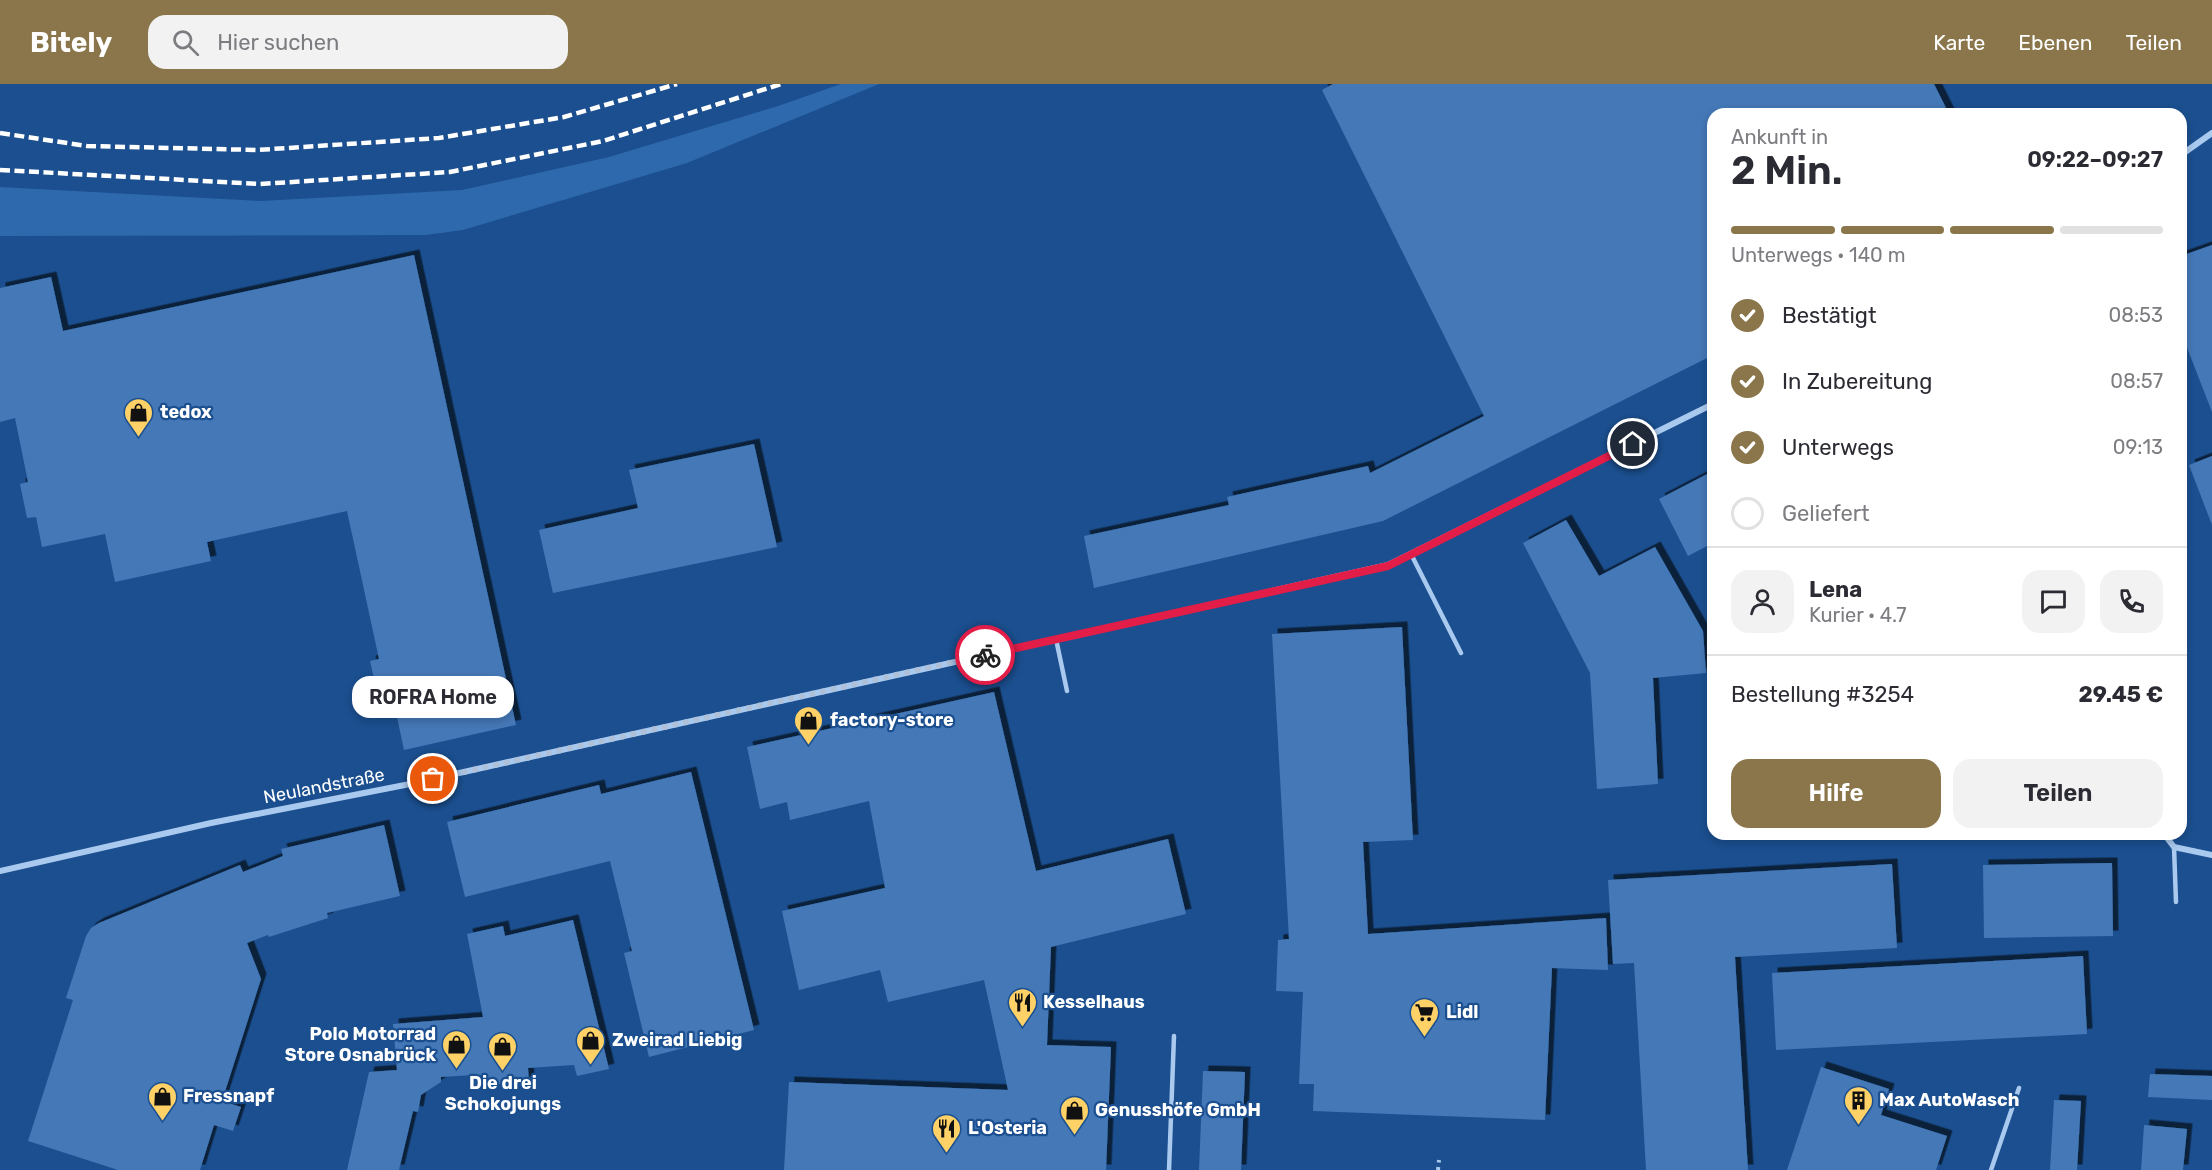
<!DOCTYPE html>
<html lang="de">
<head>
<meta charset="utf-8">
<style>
  :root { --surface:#fff; --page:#f2f2f3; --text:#2b2b33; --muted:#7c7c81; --line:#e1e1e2; --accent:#8a764a }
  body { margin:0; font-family:Rubik,sans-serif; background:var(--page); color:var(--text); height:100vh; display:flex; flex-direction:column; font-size:22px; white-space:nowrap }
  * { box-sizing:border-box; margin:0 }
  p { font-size:20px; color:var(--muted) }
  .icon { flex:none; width:33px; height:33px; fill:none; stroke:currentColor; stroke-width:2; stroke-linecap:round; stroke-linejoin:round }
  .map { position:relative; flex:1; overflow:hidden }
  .sheet { position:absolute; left:1707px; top:24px; width:480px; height:732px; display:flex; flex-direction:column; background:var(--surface); border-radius:18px; box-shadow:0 3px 9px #0003 }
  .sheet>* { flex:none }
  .pin { position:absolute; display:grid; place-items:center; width:51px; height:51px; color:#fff; margin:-26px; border:3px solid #fff; border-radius:50%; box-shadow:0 2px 6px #0007 }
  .courier { position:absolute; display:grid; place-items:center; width:60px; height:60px; margin:-30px; border:4px solid #e11d48; border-radius:50%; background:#fff; color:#222; box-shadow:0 2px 8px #0007 }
  .bubble { position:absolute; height:42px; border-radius:18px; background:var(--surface); box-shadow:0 3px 9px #0003; font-size:20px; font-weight:600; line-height:42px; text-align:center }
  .overview em { font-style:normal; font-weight:600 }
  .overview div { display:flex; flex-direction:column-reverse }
  .overview { display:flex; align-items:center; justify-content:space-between; height:102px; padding:0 24px }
  h1 { font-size:39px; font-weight:600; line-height:45px }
  .bar { display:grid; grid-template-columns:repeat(4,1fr); gap:9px 6px; align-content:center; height:72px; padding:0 24px }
  .bar i { height:8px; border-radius:4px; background:var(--line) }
  .bar .on { background:var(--accent) }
  .bar p { grid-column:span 4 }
  .line { display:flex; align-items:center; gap:15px; padding:0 24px; border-top:2px solid var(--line) }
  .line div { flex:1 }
  .round { display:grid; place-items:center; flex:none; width:63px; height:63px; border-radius:18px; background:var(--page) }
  ol { padding:0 24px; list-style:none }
  li { display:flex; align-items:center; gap:18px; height:66px }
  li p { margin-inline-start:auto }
  li .icon { padding:6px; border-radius:50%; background:var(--accent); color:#fff; stroke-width:4 }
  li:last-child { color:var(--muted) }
  li i { width:33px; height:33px; border:3px solid var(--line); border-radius:50% }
  .cta { display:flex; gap:12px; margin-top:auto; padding:12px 24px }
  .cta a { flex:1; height:69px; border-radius:18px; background:var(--accent); color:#fff; font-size:24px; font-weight:600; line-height:69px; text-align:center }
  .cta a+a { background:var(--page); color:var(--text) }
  header { display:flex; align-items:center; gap:36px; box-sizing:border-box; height:84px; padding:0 30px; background:var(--accent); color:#fff }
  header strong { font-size:28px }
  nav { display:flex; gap:33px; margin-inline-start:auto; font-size:21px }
  .search { width:420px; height:54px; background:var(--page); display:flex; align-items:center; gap:15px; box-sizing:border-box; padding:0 21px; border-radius:18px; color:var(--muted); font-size:22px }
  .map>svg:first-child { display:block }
</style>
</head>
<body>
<header>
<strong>Bitely</strong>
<div class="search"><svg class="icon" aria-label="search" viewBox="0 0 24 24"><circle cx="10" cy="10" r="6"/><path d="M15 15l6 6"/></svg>Hier suchen</div>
<nav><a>Karte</a><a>Ebenen</a><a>Teilen</a></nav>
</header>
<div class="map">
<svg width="2212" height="1086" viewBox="0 0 2212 1086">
  <defs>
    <filter id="shadow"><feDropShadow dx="5.5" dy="-5.5" stdDeviation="0" flood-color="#0009"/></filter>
  </defs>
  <rect width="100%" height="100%" fill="#1b4f8f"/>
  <path fill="#2e69ad" d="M841 0H879L687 79 463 146 426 151 0 152V103L261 117 462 106 609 73 778 22Z"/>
  <path fill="#4478b7" filter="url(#shadow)" d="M1333 0H1934L1949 30H1713V271L1383 437 1094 504 1084 452 1229 421 1227 413 1368 382 1370 389 1484 332 1322 6Z
    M2212 161V328L2181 248V172Z
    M414 171 516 641 404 666 391 605 377 608 370 577 379 575 347 427 207 458 211 477 115 498 105 450 42 463 36 433 27 434 20 400 28 398 15 334 0 338V204L51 193 63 247Z
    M754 360 777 463 553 509 539 446 638 424 629 386Z
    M2212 372V441L2189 381Z
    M1713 387V459L1688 472 1659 415Z
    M1566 436 1599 492 1655 463 1703 547 1706 589 1653 594 1658 700 1597 705 1590 589 1523 459Z
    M1402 543 1413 756 1363 758 1368 850 1606 834 1608 886 1552 884 1545 1036 1313 1027 1314 1000H1299L1303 908 1276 907 1278 856 1289 855 1272 550Z
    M994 608 1036 787 1168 755 1186 830 1051 863 1047 961 1111 963 1106 1086H784L789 998 1008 1006 984 896 888 918 880 886 799 906 782 827 885 804 869 717 790 736 787 718 760 725 747 663Z
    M691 688 754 946 649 973 624 869 632 867 610 777 465 813 447 738 599 701 601 710Z
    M384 741 400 812 327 829 328 834 269 853 268 851 247 859 261 895 222 1017 241 1023 233 1047 214 1041 200 1086H118L28 1057 73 916 66 914 86 852 91 844 99 839 240 781 243 788 283 772 281 765Z
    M2112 779 2113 852 1984 854 1983 781Z
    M1892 780 1897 864 1735 873 1748 1086H1646L1634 879 1613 880 1608 796Z
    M573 836 609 985 577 992 574 981 528 984 529 998 475 1002 474 991 441 993V998L421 1011 418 1028 413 1027 399 1086H347L369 988 397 986 393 940 483 933 467 850 503 842 505 852Z
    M2083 872 2087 950 1776 966 1772 889Z
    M1821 983 1889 1005 1881 1031 1947 1052 1936 1086H1787Z
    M1203 987 1245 988 1241 1086H1199Z
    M2150 990 2212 992V1016L2148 1013Z
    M2054 1016 2081 1017 2077 1086H2050Z
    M2144 1041 2187 1045 2183 1086H2141Z"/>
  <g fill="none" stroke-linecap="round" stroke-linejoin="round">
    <path stroke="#a9c9ee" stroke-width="4" stroke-dasharray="3 4.5" stroke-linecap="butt" d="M1438 1086 1439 1076"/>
    <path stroke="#a9c9ee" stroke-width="4.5" d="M1411 470 1461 569
      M1056 555 1067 607
      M2174 763 2176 818
      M1169 1086 1174 952
      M1991 1086 2019 1004"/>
    <path stroke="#a9c9ee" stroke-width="6" d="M2181 71 2212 49
      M2164 750 2174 763 2212 771
      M0 787 211 739 410 700 1388 481 1713 320"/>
    <path stroke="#fff" stroke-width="4.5" stroke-dasharray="10 4.5" stroke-linecap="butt" d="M0 49 87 62 257 66 439 54 564 33 677 0
      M0 86 260 100 450 88 603 57 781 0"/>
  </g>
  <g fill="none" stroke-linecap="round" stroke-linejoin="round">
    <path stroke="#afc1d8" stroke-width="6" stroke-dasharray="0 10.8" d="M433 695 985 571"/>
    <path stroke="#e11d48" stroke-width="8" d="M985 571 1388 482 1633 360"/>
  </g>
  <defs>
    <symbol id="shop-pin" viewBox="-11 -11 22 30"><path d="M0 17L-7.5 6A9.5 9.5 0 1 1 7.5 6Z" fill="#ffd166" stroke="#1b4f8f"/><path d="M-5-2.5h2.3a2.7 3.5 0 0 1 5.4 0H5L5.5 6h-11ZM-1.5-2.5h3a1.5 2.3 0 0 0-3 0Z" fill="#111"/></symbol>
    <symbol id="restaurant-pin" viewBox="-11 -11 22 30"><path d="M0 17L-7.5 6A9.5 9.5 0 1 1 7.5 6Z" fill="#ffd166" stroke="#1b4f8f"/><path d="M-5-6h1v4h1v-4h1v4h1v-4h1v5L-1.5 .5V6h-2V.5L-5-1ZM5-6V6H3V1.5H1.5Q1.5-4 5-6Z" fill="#111"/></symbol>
    <symbol id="supermarket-pin" viewBox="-11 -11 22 30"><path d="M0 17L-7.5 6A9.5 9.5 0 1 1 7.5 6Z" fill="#ffd166" stroke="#1b4f8f"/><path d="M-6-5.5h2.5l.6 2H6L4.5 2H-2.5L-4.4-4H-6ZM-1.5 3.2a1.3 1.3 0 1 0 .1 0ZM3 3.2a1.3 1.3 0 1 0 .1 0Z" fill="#111"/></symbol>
    <symbol id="building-pin" viewBox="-11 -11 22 30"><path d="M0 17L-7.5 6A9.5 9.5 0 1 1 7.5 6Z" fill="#ffd166" stroke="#1b4f8f"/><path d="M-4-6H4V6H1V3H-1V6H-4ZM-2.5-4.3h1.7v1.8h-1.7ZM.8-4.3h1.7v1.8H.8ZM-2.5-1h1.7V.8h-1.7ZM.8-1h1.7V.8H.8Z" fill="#111"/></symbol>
  </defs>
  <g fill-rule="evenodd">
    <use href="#shop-pin" x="122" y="312" width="33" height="45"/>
    <use href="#shop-pin" x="792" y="620" width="33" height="45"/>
    <use href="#restaurant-pin" x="1006" y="902" width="33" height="45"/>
    <use href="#supermarket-pin" x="1408" y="912" width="33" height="45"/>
    <use href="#shop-pin" x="574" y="940" width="33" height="45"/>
    <use href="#shop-pin" x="440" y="944" width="33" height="45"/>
    <use href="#shop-pin" x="486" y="946" width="33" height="45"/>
    <use href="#shop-pin" x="146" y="996" width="33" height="45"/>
    <use href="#building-pin" x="1842" y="1000" width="33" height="45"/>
    <use href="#shop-pin" x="1058" y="1010" width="33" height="45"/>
    <use href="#restaurant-pin" x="930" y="1028" width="33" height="45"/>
  </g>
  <g text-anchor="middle" stroke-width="4.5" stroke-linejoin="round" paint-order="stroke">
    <g font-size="18" font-weight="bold" fill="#fff" stroke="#1b4f8f" text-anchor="start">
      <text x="160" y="334">tedox</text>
      <text x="830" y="642">factory-store</text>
      <text x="1043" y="924">Kesselhaus</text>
      <text x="1446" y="934">Lidl</text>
      <text x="436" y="956" text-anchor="end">Polo Motorrad<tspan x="436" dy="21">Store Osnabrück</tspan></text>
      <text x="612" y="962">Zweirad Liebig</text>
      <text x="503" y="1005" text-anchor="middle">Die drei<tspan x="503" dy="21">Schokojungs</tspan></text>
      <text x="183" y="1018">Fressnapf</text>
      <text x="1879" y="1022">Max AutoWasch</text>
      <text x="1095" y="1032">Genusshöfe GmbH</text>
      <text x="968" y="1050">L'Osteria</text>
    </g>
    <g font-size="18" fill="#fff" stroke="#1b4f8f">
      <text transform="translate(324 702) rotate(-11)" y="6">Neulandstraße</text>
    </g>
  </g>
</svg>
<div class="pin" style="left:433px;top:695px;background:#ea580c"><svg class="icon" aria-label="bag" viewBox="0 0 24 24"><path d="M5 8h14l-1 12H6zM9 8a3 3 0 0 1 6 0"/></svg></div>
<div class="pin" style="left:1633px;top:360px;background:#1f2937"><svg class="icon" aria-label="home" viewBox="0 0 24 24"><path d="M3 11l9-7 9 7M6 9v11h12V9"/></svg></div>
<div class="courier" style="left:985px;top:571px"><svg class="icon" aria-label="bike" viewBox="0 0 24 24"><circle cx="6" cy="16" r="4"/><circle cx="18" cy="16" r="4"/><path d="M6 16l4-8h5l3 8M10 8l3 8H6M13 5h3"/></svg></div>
<div class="bubble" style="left:352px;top:592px;width:162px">ROFRA Home</div>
<section class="sheet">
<div class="overview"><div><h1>2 Min.</h1><p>Ankunft in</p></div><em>09:22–09:27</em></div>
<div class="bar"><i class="on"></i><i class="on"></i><i class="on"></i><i></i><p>Unterwegs · 140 m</p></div>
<ol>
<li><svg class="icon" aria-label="check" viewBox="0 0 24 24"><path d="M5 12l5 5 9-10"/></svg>Bestätigt<p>08:53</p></li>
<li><svg class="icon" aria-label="check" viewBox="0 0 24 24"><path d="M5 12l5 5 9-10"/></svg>In Zubereitung<p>08:57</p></li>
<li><svg class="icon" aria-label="check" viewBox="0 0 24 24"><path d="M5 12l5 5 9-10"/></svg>Unterwegs<p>09:13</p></li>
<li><i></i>Geliefert</li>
</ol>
<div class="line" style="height:108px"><a class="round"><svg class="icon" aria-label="person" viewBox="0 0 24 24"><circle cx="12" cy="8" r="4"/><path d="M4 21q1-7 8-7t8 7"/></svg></a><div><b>Lena</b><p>Kurier · 4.7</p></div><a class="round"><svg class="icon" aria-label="chat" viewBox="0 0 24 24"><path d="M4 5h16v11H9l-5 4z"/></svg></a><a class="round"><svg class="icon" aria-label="phone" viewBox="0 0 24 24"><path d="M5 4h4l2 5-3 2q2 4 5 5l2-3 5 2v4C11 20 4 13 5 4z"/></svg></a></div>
<div class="line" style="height:78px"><div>Bestellung #3254</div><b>29.45 €</b></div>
<div class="cta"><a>Hilfe</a><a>Teilen</a></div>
</section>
</div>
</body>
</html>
